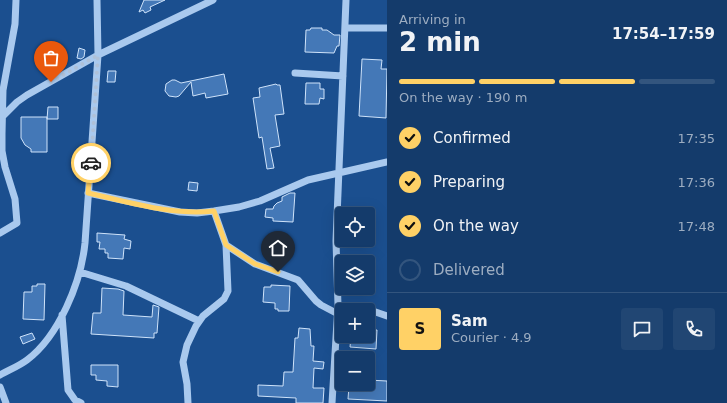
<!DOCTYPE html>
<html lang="en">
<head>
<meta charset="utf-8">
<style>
  :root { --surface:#143b6b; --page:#214673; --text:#f1f3f6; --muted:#9dadc1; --line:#33557e; --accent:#ffd166 }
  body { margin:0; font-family:"DejaVu Sans",sans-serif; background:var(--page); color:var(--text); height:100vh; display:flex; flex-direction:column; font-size:15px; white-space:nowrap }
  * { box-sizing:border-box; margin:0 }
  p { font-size:13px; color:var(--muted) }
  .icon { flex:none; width:22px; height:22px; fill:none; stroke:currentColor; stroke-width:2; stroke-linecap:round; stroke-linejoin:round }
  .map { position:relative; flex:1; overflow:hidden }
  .panel { display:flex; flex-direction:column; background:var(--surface); width:340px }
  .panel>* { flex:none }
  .fabs { position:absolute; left:335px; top:207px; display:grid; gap:8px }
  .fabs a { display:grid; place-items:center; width:40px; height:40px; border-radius:4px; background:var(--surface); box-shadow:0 4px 16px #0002,0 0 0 1px var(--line); font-size:20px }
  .pin { position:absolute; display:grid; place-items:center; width:34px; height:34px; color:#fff; margin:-41px -17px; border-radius:50% 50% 50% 0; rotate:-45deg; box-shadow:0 0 4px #0007 }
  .pin .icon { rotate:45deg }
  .courier { position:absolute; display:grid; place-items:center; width:40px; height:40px; margin:-20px; border:3px solid #ffd166; border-radius:50%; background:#fff; color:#222; box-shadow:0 1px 5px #0007 }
  .head em { font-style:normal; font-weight:800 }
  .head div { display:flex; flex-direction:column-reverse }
  .head { display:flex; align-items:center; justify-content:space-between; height:68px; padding:0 12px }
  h1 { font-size:26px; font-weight:800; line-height:30px }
  .bar { display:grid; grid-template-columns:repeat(4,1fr); gap:6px 4px; align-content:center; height:48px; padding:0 12px }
  .bar i { height:5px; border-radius:3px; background:var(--line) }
  .bar .on { background:var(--accent) }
  .bar p { grid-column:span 4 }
  .line { display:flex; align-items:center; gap:10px; padding:0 12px; border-top:1px solid var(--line) }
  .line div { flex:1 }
  .round { display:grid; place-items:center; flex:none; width:42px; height:42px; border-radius:4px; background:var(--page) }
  ol { padding:0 12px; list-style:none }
  li { display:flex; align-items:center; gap:12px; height:44px }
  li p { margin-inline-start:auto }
  li .icon { padding:4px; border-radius:50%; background:var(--accent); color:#111; stroke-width:4 }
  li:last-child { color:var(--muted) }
  li i { width:22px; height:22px; border:2px solid var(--line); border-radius:50% }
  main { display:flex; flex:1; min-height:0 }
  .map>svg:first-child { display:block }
</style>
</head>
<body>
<main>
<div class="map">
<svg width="387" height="403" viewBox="0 0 387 403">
  <rect width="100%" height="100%" fill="#1b4f8f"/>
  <path fill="#4478b7" stroke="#cfe3fa" d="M144 0H165L150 7 151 10 145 13 143 10 139 12Z
    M311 28H322V30H327L334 35H340L339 46H337L334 53 305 52 306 30H310Z
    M79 48 85 50 84 57 81 59 77 58Z
    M362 59 382 60 381 69H387L386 118 359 116Z
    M108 71H116L115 82H107Z
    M224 74 228 94 206 98 205 93 193 96 191 82 179 96 176 97 169 96 165 91 166 84 172 80H175L181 83Z
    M306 83H320V89H324V99L320 98 319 104H305Z
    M276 84 277 85H280L284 114 275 115 280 146 270 148 274 168 267 169 262 137 259 138 253 98 260 97 259 88Z
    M48 107H58V119H47Z
    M21 117H47V152H31V149L25 145 21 138Z
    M189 182 198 183 197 191 188 190Z
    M290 193H295L293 222 273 221V218L265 217 266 209H273L274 206 277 203 282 201V197Z
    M97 233 125 235 124 239 131 241 130 249 124 248 123 259 108 258V253H105V249H99L100 242H97Z
    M37 284H45L44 320 23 319 24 292H32V286H37Z
    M271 285 290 286 289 311H278V309H275V303L263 302 264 287H271Z
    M102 288 118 289 124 291 123 315 152 317 153 305 159 307 157 333H154V338L91 334 93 313H101Z
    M368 325H375V330H377L376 349 350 347 351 336H368Z
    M299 328 310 329 311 346H314L313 361 324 362 323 369 314 368 313 388H324L323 403H296V398L258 396V385L283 386 284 372H293L295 338H298Z
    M32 333 35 339 23 344 20 337Z
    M91 365H118V387L107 386V381L96 380V375H91Z
    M368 380 387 381V401L348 399 349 386H352V384H368Z"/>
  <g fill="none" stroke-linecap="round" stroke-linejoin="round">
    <path stroke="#a9c9ee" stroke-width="7" d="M345 28H387
      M295 73 343 76
      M2 117 17 102 27 95 98 55 213 0
      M88 193 180 212 197 213 214 211 239 207 260 201 308 180 387 162
      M0 233 17 223 15 199 5 167 2 151V134L3 90 15 24 16 0
      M226 245 255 264 298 280 316 301 321 305 338 314
      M80 272 126 286 199 321
      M338 305 364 308 387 316
      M62 315 68 390 75 400 81 403
      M0 375C9 370 19 366 27 360 59 336 81 282 85 243L98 55 97 0
      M0 387 6 403
      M188 403 187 384 183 362 187 345 196 326 203 316 224 299 228 291 226 245 214 211
      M332 403 338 305 336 241 346 0"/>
  </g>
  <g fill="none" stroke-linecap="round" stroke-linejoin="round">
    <path stroke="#afc1d8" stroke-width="4" stroke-dasharray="0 7.2" d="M51 82 98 55 91 163"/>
    <path stroke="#ffd166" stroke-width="5" d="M91 163 88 193C129 202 173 216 214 211L226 245 255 264 278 272"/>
  </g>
</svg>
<div class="fabs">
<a><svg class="icon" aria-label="locate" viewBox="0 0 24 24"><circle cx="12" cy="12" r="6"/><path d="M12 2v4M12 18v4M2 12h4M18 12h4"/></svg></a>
<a><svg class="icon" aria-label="layers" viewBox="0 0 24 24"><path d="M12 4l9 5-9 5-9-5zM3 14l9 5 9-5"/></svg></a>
<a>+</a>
<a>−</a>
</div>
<div class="pin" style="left:51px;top:82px;background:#ea580c"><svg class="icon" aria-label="bag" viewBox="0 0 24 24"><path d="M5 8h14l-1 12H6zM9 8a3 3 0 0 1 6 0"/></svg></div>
<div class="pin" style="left:278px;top:272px;background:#1f2937"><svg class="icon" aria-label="home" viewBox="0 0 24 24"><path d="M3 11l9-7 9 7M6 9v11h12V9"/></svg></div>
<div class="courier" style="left:91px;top:163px"><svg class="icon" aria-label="car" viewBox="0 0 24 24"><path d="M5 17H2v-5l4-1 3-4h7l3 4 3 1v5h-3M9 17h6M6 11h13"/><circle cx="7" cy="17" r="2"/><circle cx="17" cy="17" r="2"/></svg></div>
</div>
<section class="panel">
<div class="head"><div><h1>2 min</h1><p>Arriving in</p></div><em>17:54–17:59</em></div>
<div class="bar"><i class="on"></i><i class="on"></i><i class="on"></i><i></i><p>On the way · 190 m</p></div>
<ol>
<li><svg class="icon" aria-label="check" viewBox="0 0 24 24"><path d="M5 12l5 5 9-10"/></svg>Confirmed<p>17:35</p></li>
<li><svg class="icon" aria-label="check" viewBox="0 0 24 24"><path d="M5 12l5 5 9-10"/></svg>Preparing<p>17:36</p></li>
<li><svg class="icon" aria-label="check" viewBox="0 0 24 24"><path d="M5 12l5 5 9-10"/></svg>On the way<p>17:48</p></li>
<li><i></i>Delivered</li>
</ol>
<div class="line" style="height:72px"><b class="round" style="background:var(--accent);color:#111">S</b><div><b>Sam</b><p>Courier · 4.9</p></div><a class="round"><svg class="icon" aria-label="chat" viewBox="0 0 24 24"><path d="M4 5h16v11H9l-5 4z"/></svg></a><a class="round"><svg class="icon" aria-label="phone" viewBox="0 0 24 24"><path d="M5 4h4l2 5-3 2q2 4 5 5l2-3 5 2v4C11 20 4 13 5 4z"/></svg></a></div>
</section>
</main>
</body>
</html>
